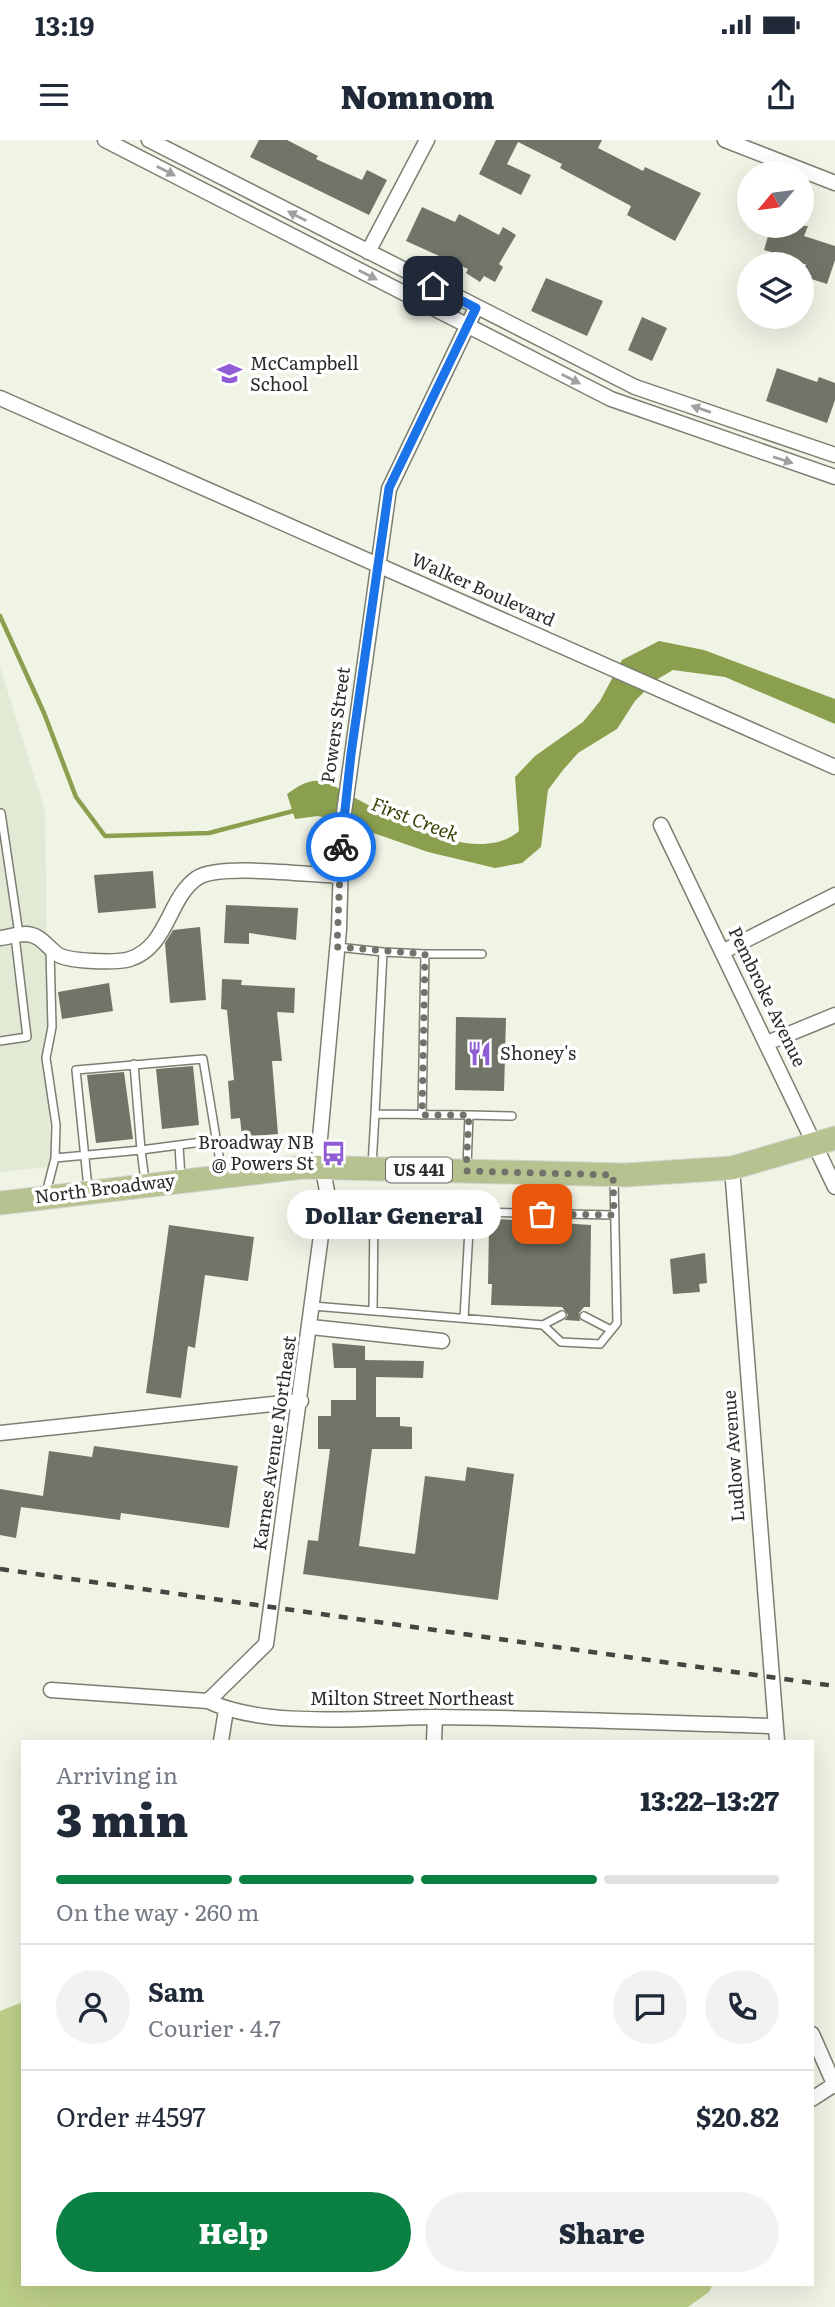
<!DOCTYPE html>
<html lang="en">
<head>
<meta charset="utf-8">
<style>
  :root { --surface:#fff; --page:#f2f2f3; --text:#1f2937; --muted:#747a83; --line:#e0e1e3; --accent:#0b8043 }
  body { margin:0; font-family:Literata,serif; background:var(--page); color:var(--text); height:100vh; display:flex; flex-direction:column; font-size:26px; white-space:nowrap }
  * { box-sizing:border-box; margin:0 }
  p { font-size:23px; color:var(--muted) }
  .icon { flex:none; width:38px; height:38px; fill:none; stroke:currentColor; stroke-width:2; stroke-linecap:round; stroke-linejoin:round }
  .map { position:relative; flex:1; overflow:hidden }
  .drawer { position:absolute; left:21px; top:1600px; width:793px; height:546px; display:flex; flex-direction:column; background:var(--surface); border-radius:0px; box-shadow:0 7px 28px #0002 }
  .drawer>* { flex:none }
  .needle { width:46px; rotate:241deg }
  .controls { position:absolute; left:737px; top:21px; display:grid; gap:14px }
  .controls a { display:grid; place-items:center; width:77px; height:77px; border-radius:50%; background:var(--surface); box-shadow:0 7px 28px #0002; font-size:35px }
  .pin { position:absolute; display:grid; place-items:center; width:60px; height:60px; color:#fff; margin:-30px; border-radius:14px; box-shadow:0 4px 10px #0006 }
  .courier { position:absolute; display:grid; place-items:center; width:70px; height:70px; margin:-35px; border:5px solid #1a73e8; border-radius:50%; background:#fff; color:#222; box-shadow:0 2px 9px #0007 }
  .bubble { position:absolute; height:49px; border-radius:24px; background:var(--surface); box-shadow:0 7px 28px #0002; font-size:23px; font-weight:800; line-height:49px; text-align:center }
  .headline em { font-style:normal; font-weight:800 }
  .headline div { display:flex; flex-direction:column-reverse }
  .headline { display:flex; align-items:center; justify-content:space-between; height:119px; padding:0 35px }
  h1 { font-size:46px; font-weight:800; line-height:52px }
  .bar { display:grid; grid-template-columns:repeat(4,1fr); gap:10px 7px; align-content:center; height:84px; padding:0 35px }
  .bar i { height:9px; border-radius:5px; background:var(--line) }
  .bar .active { background:var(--accent) }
  .bar p { grid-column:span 4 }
  .line { display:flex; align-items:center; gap:18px; padding:0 35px; border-top:2px solid var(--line) }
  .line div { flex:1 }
  .round { display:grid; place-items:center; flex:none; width:74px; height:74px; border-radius:37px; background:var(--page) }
  .cta { display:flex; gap:14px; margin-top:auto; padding:14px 35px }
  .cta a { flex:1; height:80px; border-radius:42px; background:var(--accent); color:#fff; font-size:28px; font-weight:800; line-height:80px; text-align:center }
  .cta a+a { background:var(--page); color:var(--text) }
  .status { display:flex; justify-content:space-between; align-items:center; height:49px; padding:0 35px; background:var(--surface); direction:ltr }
  .status svg { height:19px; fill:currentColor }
  header { display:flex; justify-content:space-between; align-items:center; height:91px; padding:0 35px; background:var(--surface); font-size:32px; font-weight:800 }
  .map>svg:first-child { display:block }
</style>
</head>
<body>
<div class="status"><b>13:19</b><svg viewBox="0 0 49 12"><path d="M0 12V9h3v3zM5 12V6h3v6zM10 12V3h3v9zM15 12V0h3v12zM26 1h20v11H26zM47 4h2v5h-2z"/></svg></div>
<header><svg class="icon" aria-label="menu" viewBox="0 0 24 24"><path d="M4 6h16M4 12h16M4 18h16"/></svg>Nomnom<svg class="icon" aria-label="share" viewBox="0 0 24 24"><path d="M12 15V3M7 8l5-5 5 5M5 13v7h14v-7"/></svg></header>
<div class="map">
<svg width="835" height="2167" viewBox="0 0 835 2167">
  <rect width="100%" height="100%" fill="#f0f4e5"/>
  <path fill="#e2e9d4" d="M0 527 45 671 50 1027 0 1032Z"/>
  <path fill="#bccf88" d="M23 1862V2144H713L709 2152 688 2167H0V1871Z"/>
  <path fill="#8ba04e" d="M659 501 704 510 835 559V584L725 537 673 530 656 540 635 561 617 589 578 613 563 630 548 650 541 707 522 723 495 728 428 712 336 680 318 676 295 679 287 654C297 647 308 639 321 641 332 643 345 653 355 658 395 679 478 727 519 691L515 637 535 616 583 582 600 561 622 520Z"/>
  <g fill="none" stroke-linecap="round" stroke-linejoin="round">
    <path stroke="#8ba04e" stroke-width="4.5" d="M0 476 44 573 76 657 105 696 209 693 297 670"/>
  </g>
  <path fill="#717568" d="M259 0H287L318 16 316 19 362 40 367 30 387 40 369 75 250 17Z
    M496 0H602L598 8 643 31 645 27 701 53 675 101 627 75 631 66 560 28 562 24 518 2 507 24 531 35 521 55 479 34Z
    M422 67 455 82 459 74 499 95 503 87 516 95 499 124 503 127 495 142 484 136 480 142 466 133 468 129 406 101Z
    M771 86H808L804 96 835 106V120L827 144 802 136 806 124H788L769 119 771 112 764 110Z
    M546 138 603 161 587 196 531 171Z
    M642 177 667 188 652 221 628 210Z
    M777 228 817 242 819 237 835 243V260L827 283 766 261Z
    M153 731 156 768 98 773 94 735Z
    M226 765 298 768 296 800 249 793V804L224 803Z
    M200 787 206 860 170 863 165 803 173 790Z
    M222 839 242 840 241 845 295 848 294 873 277 872 282 921H272L278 994 242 997 240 978 231 979 228 941 234 940 227 870 221 869Z
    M109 843 113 871 62 879 58 852Z
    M456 877 506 878 504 951 455 950Z
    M193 926 199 985 162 989 156 929Z
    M124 932 133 999 96 1003 87 935Z
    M498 1079 591 1085 590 1167H584L579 1173 580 1181 565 1180 568 1175 562 1167 491 1165 492 1144H488L489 1088Z
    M169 1085 254 1097 248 1141 205 1135 195 1208 188 1206 181 1258 146 1253Z
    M705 1113 707 1143 699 1144 700 1152 673 1154 670 1119Z
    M332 1203 365 1206V1220L424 1221 423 1238 376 1237V1277H400V1286L412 1287V1309H372L359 1406 415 1414 425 1336 465 1341 467 1327 514 1334 498 1460 303 1434 308 1400 318 1401 330 1309H318V1276H331V1260H356V1228H334Z
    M94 1306 238 1326 229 1388 121 1373 120 1380 21 1367 16 1398 0 1395V1349L43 1356 49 1311 92 1317Z"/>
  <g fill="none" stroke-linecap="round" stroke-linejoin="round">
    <defs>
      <path id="service" d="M1 673 19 794
        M337 807 383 812 375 974 469 975
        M50 810 52 887 46 918 56 985 55 1018
        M383 812 425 814 422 975
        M425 814H482
        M0 901 27 897 15 796
        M179 1005 181 1039
        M372 1026 375 974
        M467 1027 469 975 512 976
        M145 1041 141 1010 217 1000
        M88 1048 76 930 203 919 222 1034
        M46 1053 55 1018 141 1010 134 924
        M313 1166 543 1185 561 1202 600 1204 617 1183 614 1039
        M373 1171 374 1070 614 1075
        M584 1176 611 1190
        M464 1178 470 1072
        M543 1185 562 1175"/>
      <path id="minor" d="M105 0 611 259 835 337
        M149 0 635 247 835 315
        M725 0 835 43
        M368 112 427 0
        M0 258 835 627
        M661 685 835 1047
        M0 798C8 797 18 794 26 794 41 795 46 806 57 814 68 822 117 823 130 819 168 807 168 758 197 738 219 723 310 735 340 736
        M724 811 835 755
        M767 903 835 875
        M732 1028 777 1601
        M311 1187 442 1201
        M0 1293 301 1261
        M51 1550 208 1561C266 1589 369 1577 434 1577 548 1578 661 1583 775 1586
        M208 1561 266 1504 327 1051 319 1009 339 789 342 687 389 349 476 168
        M221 1601 226 1570
        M434 1601 435 1577
        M812 1894 835 1946
        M812 1959 835 1944"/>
      <path id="primary" d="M0 1063 303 1027 625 1035 732 1028 835 998"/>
    </defs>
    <use href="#service" stroke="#7a7f71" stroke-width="10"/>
    <use href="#minor" stroke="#7a7f71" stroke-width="17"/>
    <use href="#primary" stroke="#d5d5d4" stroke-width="25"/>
    <use href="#service" stroke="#fff" stroke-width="7"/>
    <use href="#minor" stroke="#fff" stroke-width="14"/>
    <use href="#primary" stroke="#b6c28f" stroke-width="23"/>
    <path stroke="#444640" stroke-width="4.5" stroke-dasharray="9 9" stroke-linecap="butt" d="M0 1429 835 1546"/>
  </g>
  <defs><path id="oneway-solid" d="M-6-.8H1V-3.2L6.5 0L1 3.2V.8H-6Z" transform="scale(1.75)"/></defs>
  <g fill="#a0a09e">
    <use href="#oneway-solid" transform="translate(166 31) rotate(27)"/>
    <use href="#oneway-solid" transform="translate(297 76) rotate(-153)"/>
    <use href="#oneway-solid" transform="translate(368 135) rotate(27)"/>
    <use href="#oneway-solid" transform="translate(571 239) rotate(27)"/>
    <use href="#oneway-solid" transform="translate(701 269) rotate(-161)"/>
    <use href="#oneway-solid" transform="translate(783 320) rotate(18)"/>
  </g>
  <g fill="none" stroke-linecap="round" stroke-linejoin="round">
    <path stroke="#71736a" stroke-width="7" stroke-dasharray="0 12.6" d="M341 707 337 807 425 814 422 975H469L466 1031 613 1035 614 1075 542 1074"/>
    <path stroke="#1a73e8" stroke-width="9" d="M341 707 351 614 389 348 476 168 433 146"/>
  </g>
  <defs>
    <symbol id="school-bare" viewBox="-9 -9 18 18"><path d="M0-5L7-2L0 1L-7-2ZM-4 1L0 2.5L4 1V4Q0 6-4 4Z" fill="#905cd5" stroke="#fff" stroke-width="2.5" paint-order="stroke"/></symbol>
    <symbol id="restaurant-bare" viewBox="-9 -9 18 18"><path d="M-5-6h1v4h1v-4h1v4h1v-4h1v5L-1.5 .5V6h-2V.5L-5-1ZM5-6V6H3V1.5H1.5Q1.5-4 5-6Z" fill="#905cd5" stroke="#fff" stroke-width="2.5" paint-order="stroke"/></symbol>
    <symbol id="bus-bare" viewBox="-9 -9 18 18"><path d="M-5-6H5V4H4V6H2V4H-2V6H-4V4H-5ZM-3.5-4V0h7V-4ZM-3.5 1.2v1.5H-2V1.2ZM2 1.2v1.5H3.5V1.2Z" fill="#905cd5" stroke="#fff" stroke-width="2.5" paint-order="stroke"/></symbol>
  </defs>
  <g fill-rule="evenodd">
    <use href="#school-bare" x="212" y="216" width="35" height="35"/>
    <use href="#restaurant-bare" x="462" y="896" width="35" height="35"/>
    <use href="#bus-bare" x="316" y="996" width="35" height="35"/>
  </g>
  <g text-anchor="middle" stroke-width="7" stroke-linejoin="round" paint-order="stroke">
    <rect fill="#fff" stroke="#6b6c68" stroke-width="2" x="386" y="1017.5" width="66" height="25" rx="5"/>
    <g font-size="16" font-weight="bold" fill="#2c2d28">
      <text x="419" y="1036">US 441</text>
    </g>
    <g font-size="18" fill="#2c2d28" stroke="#fff" text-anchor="start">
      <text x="250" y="230">McCampbell<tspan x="250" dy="21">School</tspan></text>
      <text x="500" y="920">Shoney's</text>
      <text x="314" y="1009" text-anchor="end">Broadway NB<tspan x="314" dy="21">@ Powers St</tspan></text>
    </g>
    <g font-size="18" fill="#2c2d28" stroke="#fff">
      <text transform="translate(483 450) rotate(24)" y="6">Walker Boulevard</text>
      <text transform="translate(336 585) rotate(-82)" y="6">Powers Street</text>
      <text transform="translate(767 857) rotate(64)" y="6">Pembroke Avenue</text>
      <text transform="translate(105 1049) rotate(-7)" y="6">North Broadway</text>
      <text transform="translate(275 1303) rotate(-82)" y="6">Karnes Avenue Northeast</text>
      <text transform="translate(734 1316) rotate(-94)" y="6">Ludlow Avenue</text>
      <text x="412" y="1565">Milton Street Northeast</text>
    </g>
    <g font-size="19" font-style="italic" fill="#384404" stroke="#fff">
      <text transform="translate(415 679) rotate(21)" y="7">First Creek</text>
    </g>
  </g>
</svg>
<div class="controls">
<a><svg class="needle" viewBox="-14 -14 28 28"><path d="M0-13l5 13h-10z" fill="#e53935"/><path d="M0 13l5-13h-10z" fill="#747a83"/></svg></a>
<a><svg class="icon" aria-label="layers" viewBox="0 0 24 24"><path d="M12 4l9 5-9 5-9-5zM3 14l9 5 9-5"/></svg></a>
</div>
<div class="pin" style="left:542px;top:1074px;background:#ea580c"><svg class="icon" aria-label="bag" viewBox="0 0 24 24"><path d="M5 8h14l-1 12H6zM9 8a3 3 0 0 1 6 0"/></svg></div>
<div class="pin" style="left:433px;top:146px;background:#1f2937"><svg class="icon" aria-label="home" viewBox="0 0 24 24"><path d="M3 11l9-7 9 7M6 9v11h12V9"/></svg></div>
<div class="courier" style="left:341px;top:707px"><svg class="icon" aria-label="bike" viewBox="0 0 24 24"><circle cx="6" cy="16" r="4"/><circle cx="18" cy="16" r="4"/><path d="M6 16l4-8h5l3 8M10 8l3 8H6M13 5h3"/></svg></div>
<div class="bubble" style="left:287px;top:1050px;width:214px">Dollar General</div>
<section class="drawer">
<div class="headline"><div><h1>3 min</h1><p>Arriving in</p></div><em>13:22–13:27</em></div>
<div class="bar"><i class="active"></i><i class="active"></i><i class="active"></i><i></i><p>On the way · 260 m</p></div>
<div class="line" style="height:126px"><a class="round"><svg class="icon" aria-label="person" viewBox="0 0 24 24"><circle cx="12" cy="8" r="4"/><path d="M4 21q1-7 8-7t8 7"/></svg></a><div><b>Sam</b><p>Courier · 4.7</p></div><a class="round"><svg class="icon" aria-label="chat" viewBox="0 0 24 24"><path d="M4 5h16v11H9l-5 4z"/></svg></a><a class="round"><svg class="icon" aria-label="phone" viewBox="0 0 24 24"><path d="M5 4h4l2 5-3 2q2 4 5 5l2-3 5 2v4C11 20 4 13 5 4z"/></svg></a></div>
<div class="line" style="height:91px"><div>Order #4597</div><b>$20.82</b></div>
<div class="cta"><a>Help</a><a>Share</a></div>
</section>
</div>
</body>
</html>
